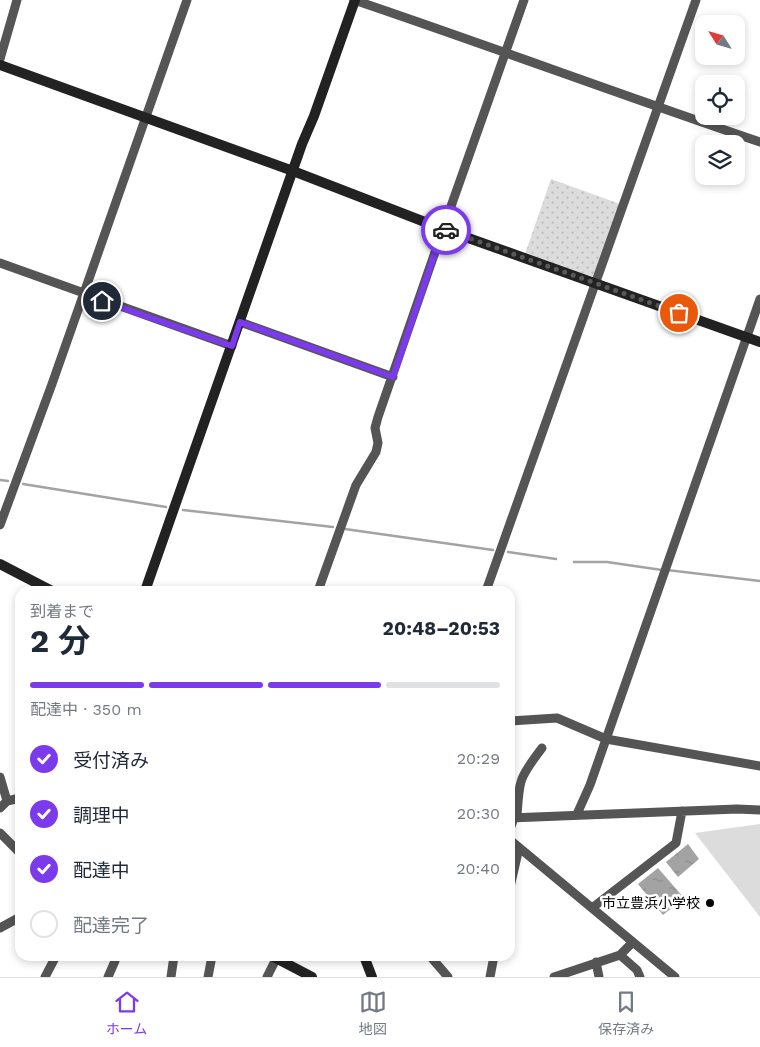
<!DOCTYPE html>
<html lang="ja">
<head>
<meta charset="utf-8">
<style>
  :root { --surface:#fff; --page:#f6f6f7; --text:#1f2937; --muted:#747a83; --line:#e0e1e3; --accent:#7c3aed }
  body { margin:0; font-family:"Work Sans","Noto Sans JP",sans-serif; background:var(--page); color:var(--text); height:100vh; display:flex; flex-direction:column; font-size:19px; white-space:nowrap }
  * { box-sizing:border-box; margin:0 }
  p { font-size:16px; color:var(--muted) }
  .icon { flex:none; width:28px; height:28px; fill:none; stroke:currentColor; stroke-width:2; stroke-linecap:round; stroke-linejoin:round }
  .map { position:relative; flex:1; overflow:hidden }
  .drawer { position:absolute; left:15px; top:586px; width:500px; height:375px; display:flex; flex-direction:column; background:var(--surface); border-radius:15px; box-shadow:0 2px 8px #0003 }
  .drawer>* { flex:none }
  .needle { width:32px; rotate:307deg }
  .controls { position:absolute; left:695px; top:15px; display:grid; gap:10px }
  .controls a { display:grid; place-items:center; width:50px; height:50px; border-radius:10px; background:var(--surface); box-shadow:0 2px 8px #0003; font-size:25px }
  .pin { position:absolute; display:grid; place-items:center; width:42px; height:42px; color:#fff; margin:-21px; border:2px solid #fff; border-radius:50%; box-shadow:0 1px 5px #0007 }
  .courier { position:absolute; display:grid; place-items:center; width:50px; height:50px; margin:-25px; border:4px solid #7c3aed; border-radius:50%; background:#fff; color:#222; box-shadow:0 1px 6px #0007 }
  .overview em { font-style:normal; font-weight:700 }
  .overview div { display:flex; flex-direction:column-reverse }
  .overview { display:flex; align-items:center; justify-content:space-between; height:85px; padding:0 15px }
  h1 { font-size:32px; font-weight:700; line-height:38px }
  .bar { display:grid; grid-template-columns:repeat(4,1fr); gap:8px 5px; align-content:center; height:60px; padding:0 15px }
  .bar i { height:6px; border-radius:4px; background:var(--line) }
  .bar .selected { background:var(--accent) }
  .bar p { grid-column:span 4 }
  ol { padding:0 15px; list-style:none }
  li { display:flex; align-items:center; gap:15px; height:55px }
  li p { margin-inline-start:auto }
  li .icon { padding:5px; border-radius:50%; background:var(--accent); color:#fff; stroke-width:4 }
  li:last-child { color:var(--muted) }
  li i { width:28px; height:28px; border:2px solid var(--line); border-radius:50% }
  .menu { display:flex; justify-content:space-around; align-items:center; height:70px; border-top:1px solid var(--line); background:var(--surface); font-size:14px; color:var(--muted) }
  .menu a { display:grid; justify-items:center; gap:2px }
  .menu .selected { color:var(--accent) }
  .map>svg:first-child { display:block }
</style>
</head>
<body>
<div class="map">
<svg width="760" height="977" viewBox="0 0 760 977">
  <defs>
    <pattern id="grass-dots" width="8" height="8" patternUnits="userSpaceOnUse" patternTransform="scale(1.25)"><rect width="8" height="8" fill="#dcdcdc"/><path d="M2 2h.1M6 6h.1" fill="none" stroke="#bbb" stroke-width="1.8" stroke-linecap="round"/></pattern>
    <pattern id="water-ripples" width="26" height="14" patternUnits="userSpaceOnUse" patternTransform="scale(1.25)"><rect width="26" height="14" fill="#a3a3a3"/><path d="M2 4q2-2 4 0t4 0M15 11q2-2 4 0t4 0" fill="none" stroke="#8b8b8b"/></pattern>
  </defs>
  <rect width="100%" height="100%" fill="#fff"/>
  <path fill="url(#grass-dots)" d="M551 179 620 204 594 277 525 254Z"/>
  <path fill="#dcdcdc" d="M760 824V917L695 833Z"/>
  <path fill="url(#water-ripples)" d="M688 844 699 859 678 877 666 862Z
    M658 868 684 898 663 915 638 884Z"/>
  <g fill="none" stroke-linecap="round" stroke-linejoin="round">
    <path stroke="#a3a3a3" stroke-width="2.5" d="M0 480 8 481
      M23 484 166 507
      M183 510 333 527
      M345 529 493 550
      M508 552 556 559
      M574 562H607L662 570
      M667 570 760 581"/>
    <path stroke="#555" stroke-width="9" d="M354 0C490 46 624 96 760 142
      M0 59 17 0
      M0 263 232 346
      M240 322 393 377
      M0 525 52 384 187 0
      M318 591 356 485 376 452 378 443 375 428 378 417 443 229 524 0
      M486 591 696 0
      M510 721 557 718 606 739 760 766
      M0 777 7 801
      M0 808 7 801 20 798
      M577 814 590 785 760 299
      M517 817C519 780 519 778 542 748
      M510 818 737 809 760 810
      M510 829 514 818
      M0 833 20 853
      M510 840 675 977
      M510 887 519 848
      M592 908 676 843 682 811
      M0 928 20 917
      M620 955 637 970 640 977
      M430 956 448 977
      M596 962 599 977
      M45 977 56 956
      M108 977 115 961V956
      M171 977 174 956
      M208 977 212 956
      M267 977 276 959
      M490 977 494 956
      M554 977 620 955 633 942"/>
    <path stroke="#222" stroke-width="10" d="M0 65 293 171 443 229 760 342
      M0 564 52 591
      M145 591 302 144 314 116 355 0
      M272 956 312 977
      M364 956 372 977"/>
  </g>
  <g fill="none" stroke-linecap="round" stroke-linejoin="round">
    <path stroke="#595959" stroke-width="5" stroke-dasharray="0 9" d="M446 230 679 313"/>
    <path stroke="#7c3aed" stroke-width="6" d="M102 301 232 346 240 322 393 377 443 229 446 230"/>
  </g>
  <circle fill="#000" stroke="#fff" stroke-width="2" cx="710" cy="903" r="5"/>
  <g text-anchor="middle" stroke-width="5" stroke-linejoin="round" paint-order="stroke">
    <g font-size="14" fill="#000" stroke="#fff" text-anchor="end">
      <text x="700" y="908">市立豊浜小学校</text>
    </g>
  </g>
</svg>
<div class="controls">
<a><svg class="needle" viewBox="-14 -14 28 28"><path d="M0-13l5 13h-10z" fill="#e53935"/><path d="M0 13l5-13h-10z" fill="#747a83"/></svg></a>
<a><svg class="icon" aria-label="locate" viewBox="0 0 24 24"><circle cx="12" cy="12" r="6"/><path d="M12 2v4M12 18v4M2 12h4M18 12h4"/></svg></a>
<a><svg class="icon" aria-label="layers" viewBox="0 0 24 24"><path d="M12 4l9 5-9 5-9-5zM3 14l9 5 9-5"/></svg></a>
</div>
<div class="pin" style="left:679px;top:313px;background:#ea580c"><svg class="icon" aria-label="bag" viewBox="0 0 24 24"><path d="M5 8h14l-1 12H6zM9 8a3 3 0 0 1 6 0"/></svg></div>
<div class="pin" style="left:102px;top:301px;background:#1f2937"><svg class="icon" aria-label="home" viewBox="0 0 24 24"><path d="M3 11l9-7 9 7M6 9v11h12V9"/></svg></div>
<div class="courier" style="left:446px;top:230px"><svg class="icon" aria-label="car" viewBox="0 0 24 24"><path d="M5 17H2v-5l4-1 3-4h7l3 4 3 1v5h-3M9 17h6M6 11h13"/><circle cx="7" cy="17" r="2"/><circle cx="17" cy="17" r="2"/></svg></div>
<section class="drawer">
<div class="overview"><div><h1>2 分</h1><p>到着まで</p></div><em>20:48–20:53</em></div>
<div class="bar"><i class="selected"></i><i class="selected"></i><i class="selected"></i><i></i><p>配達中 · 350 m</p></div>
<ol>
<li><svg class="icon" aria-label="check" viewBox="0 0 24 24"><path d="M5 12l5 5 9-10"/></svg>受付済み<p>20:29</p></li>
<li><svg class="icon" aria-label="check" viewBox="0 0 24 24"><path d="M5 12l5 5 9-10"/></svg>調理中<p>20:30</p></li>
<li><svg class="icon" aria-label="check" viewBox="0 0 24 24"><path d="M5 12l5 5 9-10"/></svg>配達中<p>20:40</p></li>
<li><i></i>配達完了</li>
</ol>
</section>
</div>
<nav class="menu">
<a class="selected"><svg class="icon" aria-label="home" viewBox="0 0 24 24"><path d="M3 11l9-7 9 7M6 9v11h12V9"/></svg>ホーム</a>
<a><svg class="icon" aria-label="map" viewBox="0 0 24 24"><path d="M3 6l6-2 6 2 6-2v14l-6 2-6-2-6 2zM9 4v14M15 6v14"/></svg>地図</a>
<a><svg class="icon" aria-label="saved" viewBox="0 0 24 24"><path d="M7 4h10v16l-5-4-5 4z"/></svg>保存済み</a>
</nav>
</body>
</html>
